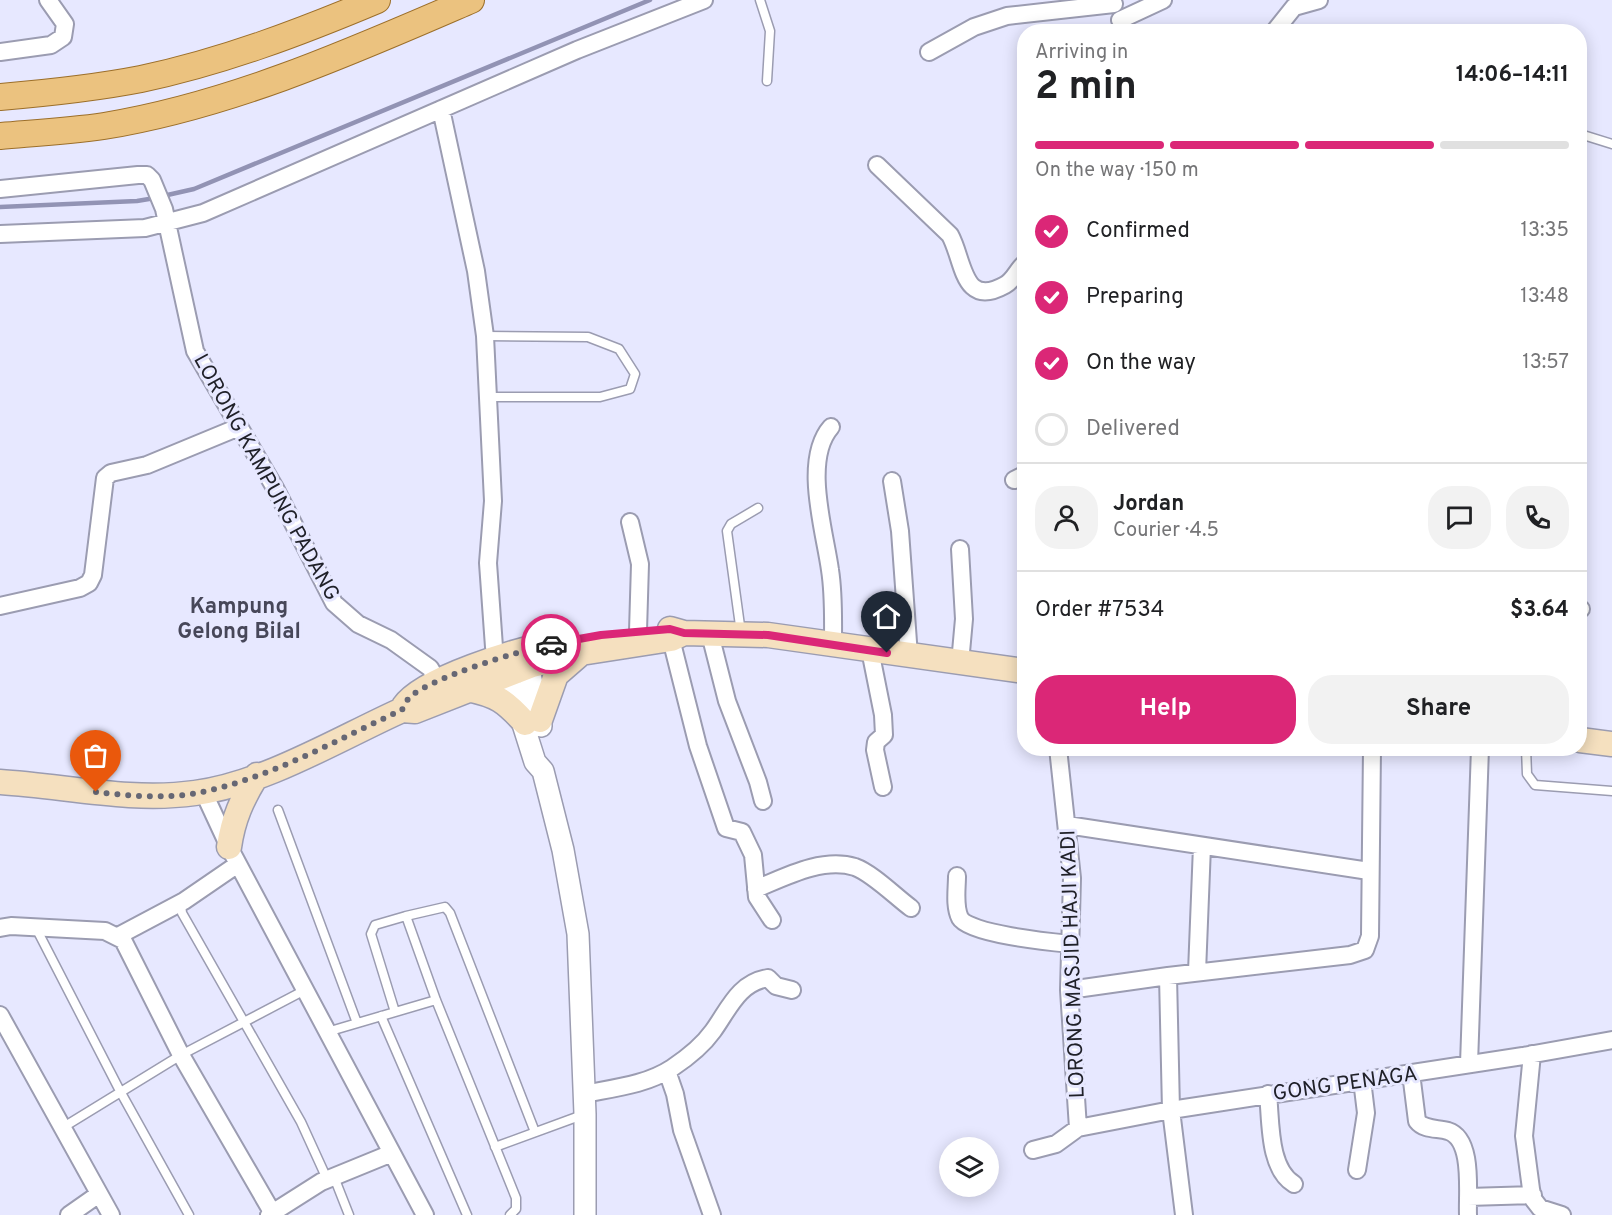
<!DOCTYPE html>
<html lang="en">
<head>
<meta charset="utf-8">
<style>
  :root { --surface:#fff; --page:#f2f2f2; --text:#202124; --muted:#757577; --line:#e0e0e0; --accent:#db2777 }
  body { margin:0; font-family:Overpass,sans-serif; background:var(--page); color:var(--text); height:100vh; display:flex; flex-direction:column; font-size:22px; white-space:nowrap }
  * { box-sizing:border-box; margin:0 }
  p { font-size:20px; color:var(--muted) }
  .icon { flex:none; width:33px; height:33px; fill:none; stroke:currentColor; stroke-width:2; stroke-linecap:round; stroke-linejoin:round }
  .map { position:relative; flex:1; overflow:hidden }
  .sheet { position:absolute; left:1017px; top:24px; width:570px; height:732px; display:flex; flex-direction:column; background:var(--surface); border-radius:24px; box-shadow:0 3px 15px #0003 }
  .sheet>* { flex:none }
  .buttons { position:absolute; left:939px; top:1137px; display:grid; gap:12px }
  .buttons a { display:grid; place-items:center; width:60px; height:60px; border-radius:50%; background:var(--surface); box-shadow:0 3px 15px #0003; font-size:30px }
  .pin { position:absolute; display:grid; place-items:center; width:51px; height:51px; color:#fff; margin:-62px -26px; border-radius:50% 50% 50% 0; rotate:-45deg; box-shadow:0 0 6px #0007 }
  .pin .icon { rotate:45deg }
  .courier { position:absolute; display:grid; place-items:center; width:60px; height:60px; margin:-30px; border:4px solid #db2777; border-radius:50%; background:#fff; color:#222; box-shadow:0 2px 8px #0007 }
  .head em { font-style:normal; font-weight:700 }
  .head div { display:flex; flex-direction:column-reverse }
  .head { display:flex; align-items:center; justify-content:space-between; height:102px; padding:0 18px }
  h1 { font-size:39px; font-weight:700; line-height:45px }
  .bar { display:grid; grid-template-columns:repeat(4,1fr); gap:9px 6px; align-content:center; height:72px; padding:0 18px }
  .bar i { height:8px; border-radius:4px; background:var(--line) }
  .bar .selected { background:var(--accent) }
  .bar p { grid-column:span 4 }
  .line { display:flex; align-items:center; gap:15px; padding:0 18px; border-top:2px solid var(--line) }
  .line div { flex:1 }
  .round { display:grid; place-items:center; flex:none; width:63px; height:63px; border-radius:24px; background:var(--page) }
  ol { padding:0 18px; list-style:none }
  li { display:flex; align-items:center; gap:18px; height:66px }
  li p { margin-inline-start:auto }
  li .icon { padding:6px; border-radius:50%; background:var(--accent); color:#fff; stroke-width:4 }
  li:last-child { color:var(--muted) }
  li i { width:33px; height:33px; border:3px solid var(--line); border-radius:50% }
  .primary-button { display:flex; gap:12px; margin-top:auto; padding:12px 18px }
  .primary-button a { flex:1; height:69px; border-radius:24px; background:var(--accent); color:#fff; font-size:24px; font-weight:700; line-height:69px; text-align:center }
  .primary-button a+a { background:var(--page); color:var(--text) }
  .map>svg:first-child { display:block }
</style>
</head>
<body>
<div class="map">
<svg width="1612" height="1215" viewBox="0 0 1612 1215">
  <rect width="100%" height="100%" fill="#e7e8ff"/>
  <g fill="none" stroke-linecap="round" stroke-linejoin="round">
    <path stroke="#9293b4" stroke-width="4.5" d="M163 196 194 189 650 0
      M0 207 137 201 155 198"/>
    <defs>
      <path id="service" d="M760 0 770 31 767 81
        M1580 134 1612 144
        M485 336 588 337 619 349 635 374 630 389 600 397H489
        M741 633 727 531 731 524 758 508
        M1526 748 1527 774 1535 785 1612 791
        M278 810 357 1023
        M184 902 181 905 182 913 301 1122 327 1179
        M406 916 445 907 450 913 535 1132
        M36 928 120 1091 189 1215
        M395 1012 371 934 375 925 406 916 436 1000 516 1198V1209L510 1215
        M381 1016 467 1215
        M327 1032 436 1000
        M62 1128 181 1055 305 990
        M495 1147 585 1114
        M334 1177 349 1215"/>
      <path id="minor" d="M1120 20 1163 0
        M1274 32 1294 7 1319 0
        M0 52 51 45 63 37 65 24 48 0
        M929 52 974 27 1007 16 1114 4
        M441 109 476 271 485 336 493 501 488 563 494 647 502 656
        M877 165 950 235C964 260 962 309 1005 285 1014 280 1017 270 1024 264
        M0 189 138 175H147L152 180 164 209 195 351 275 488 334 603 358 624 391 640 430 668 438 682
        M0 234 145 228 203 213 577 50 704 0
        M831 427C802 460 825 532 830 570 834 595 833 620 833 644
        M1014 480 1024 475
        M892 481 900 531 909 656
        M630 522 640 564 638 631
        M960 549 964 619 960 663
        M0 606 80 588 89 583 93 575 105 478 111 473 147 465 239 427
        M1580 609H1581
        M710 634 727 701 758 782 763 801
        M671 639 698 746 726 828 742 832 753 855 757 897 772 920
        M870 650 883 715 884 735 876 742 875 750 883 787
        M1058 748 1072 878 1069 990 1078 1128
        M203 791 229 847 425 1215
        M1067 825 1369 871
        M957 876C957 889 954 906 960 918 969 934 1051 942 1071 944
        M756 889C785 877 822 857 855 867 872 873 896 897 911 908
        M0 928 11 926 105 931 123 940 181 1055 272 1212
        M118 936 184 901 238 864
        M1197 972 1202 846
        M1069 990 1168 976
        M0 1015 111 1215
        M1532 1054 1524 1136 1531 1189 1533 1199 1540 1208 1562 1215
        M1469 1064 1480 748
        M667 1071 675 1094 682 1130 712 1215
        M1411 1073 1417 1121C1424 1130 1437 1128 1448 1131 1474 1139 1467 1193 1468 1215
        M584 1094C614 1088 646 1085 672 1068 687 1058 703 1045 713 1031 729 1009 738 983 768 978L776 986 792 990
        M1268 1094C1271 1121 1268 1168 1294 1184
        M1033 1150 1056 1144 1078 1128 1171 1110 1523 1056 1612 1040
        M1357 1170 1366 1113 1362 1080
        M1468 1197 1533 1195
        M69 1215 99 1194
        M269 1215 321 1182 392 1153
        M1184 1215 1171 1110 1168 976 1350 955 1365 950 1370 936 1372 748"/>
      <path id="tertiary" d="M525 651 541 726
        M503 661 535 762 543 771 563 850 578 934 585 1114V1215"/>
      <path id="secondary" d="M670 629 684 633 768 635 1024 671
        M467 689C497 695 505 701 525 723
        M404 706C423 678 518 650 552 643
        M540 720 556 675 579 655
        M1580 740 1612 744
        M0 782C65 786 130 802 195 793 264 784 338 739 402 710L415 711 532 665 581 653 671 639 684 633
        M229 847C233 819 242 799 257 775"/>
      <path id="primary" d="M0 97C47 93 95 88 141 79 222 62 301 32 377 0
        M0 136C35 133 70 131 104 126 232 105 353 51 471 0"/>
    </defs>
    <use href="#service" stroke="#9b9cb1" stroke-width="11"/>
    <use href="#minor" stroke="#9b9cb1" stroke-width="20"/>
    <use href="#tertiary" stroke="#9b9cb1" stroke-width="24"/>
    <use href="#secondary" stroke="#9b9cb1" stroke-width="27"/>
    <use href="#primary" stroke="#9c6f2a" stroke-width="28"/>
    <use href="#service" stroke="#fff" stroke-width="8"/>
    <use href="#minor" stroke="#fff" stroke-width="16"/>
    <use href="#tertiary" stroke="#fff" stroke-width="21"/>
    <use href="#secondary" stroke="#f5e0bf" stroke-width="24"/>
    <use href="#primary" stroke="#ebc27f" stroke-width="26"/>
  </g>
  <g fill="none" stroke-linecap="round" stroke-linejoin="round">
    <path stroke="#666774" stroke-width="6" stroke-dasharray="0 10.8" d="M96 792C128 796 166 799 197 793 269 779 336 740 402 710 404 706 406 701 409 698 427 679 522 650 551 644"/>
    <path stroke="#db2777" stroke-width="8" d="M551 644 601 635 670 629 684 633 768 635 887 653"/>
  </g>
  <g text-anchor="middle" stroke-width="6" stroke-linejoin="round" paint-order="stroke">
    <g font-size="21" fill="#202129" stroke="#e7e8ff">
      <text transform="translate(267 477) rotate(61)" y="7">LORONG KAMPUNG PADANG</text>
      <text transform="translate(1072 964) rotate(-92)" y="7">LORONG MASJID HAJI KADI</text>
      <text transform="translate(1345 1083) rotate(-8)" y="7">GONG PENAGA</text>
    </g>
    <g font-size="22" font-weight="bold" fill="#474759" stroke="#e7e8ff">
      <text x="239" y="613">Kampung<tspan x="239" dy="25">Gelong Bilal</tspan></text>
    </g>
  </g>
</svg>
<div class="buttons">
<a><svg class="icon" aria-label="layers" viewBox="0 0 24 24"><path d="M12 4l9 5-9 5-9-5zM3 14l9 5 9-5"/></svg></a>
</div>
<div class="pin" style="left:96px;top:792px;background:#ea580c"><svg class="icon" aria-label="bag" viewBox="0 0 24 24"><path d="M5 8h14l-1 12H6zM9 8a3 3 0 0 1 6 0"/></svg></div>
<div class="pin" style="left:887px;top:653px;background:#1f2937"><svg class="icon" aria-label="home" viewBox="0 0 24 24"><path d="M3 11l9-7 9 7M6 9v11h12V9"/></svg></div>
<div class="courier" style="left:551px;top:644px"><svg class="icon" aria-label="car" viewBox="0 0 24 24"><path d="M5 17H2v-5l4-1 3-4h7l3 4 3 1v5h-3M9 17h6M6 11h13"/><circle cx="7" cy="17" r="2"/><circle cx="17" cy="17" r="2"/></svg></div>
<section class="sheet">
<div class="head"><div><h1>2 min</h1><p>Arriving in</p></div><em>14:06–14:11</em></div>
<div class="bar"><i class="selected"></i><i class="selected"></i><i class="selected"></i><i></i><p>On the way · 150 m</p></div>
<ol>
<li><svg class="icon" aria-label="check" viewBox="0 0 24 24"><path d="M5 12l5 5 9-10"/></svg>Confirmed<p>13:35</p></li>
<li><svg class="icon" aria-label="check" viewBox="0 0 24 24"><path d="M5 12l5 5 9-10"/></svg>Preparing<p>13:48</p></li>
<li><svg class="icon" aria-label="check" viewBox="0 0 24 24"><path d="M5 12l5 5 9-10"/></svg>On the way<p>13:57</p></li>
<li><i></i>Delivered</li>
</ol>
<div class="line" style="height:108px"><a class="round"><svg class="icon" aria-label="person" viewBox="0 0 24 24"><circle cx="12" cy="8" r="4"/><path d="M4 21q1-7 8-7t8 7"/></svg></a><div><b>Jordan</b><p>Courier · 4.5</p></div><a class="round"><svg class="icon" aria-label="chat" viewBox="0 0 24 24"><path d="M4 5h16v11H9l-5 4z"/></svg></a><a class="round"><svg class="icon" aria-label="phone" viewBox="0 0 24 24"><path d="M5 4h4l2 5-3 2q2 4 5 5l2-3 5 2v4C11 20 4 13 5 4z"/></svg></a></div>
<div class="line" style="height:78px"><div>Order #7534</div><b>$3.64</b></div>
<div class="primary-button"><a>Help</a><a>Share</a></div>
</section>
</div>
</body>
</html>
